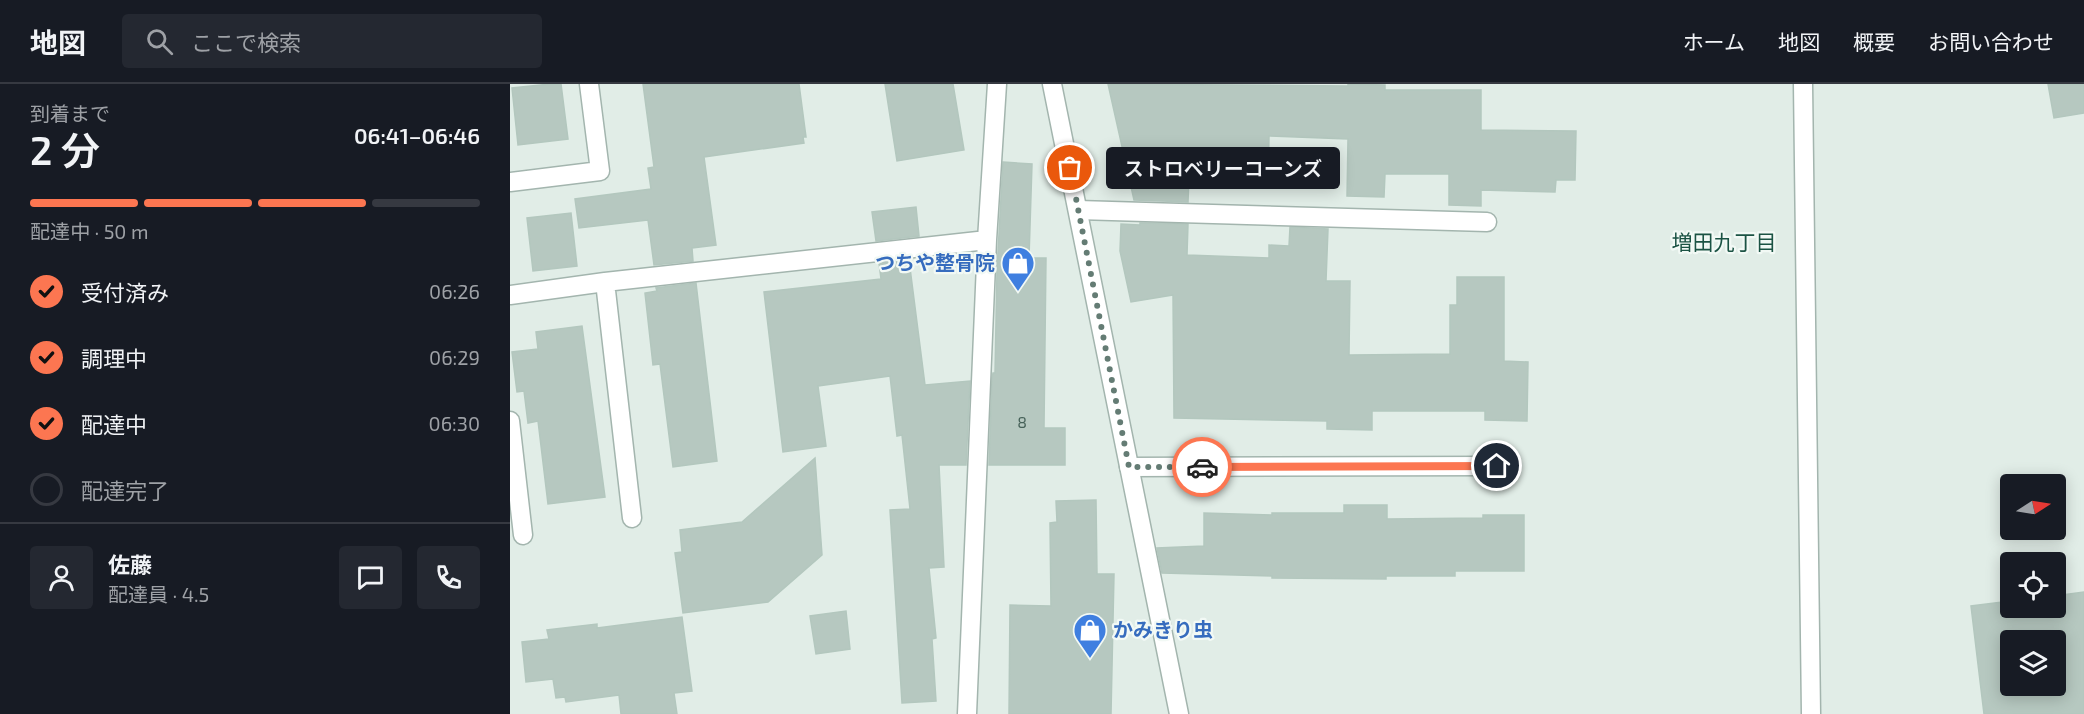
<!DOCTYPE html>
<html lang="ja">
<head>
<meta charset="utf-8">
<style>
  :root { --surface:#171b24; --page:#242831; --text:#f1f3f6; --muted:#9ea1a6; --line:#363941; --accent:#fc7651 }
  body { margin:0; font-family:"Exo 2","Noto Sans JP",sans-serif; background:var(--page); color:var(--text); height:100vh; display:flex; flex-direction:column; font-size:22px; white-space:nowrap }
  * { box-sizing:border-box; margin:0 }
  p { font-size:20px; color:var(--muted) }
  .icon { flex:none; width:33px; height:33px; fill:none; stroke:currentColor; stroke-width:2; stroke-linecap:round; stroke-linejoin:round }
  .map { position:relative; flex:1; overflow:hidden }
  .drawer { display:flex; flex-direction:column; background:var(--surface); width:510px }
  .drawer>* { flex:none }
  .needle { width:39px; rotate:78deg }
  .controls { position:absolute; left:1490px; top:390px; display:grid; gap:12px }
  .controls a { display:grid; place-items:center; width:66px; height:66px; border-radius:6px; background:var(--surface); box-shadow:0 3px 15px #0003; font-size:30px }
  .pin { position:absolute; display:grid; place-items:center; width:51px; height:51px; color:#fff; margin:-26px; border:3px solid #fff; border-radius:50%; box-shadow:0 2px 6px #0007 }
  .courier { position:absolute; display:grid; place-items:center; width:60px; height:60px; margin:-30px; border:4px solid #fc7651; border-radius:50%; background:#fff; color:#222; box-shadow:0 2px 8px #0007 }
  .bubble { position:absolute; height:42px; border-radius:6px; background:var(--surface); box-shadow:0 3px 15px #0003; font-size:20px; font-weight:600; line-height:42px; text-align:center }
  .overview em { font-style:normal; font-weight:600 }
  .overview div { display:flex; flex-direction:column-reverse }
  .overview { display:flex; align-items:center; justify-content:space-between; height:102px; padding:0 30px }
  h1 { font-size:39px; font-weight:600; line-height:45px }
  .bar { display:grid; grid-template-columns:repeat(4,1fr); gap:9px 6px; align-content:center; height:72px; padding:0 30px }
  .bar i { height:8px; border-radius:4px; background:var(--line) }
  .bar .current { background:var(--accent) }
  .bar p { grid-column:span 4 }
  .line { display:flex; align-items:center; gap:15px; padding:0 30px; border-top:2px solid var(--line) }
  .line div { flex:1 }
  .round { display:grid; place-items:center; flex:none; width:63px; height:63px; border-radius:6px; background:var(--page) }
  ol { padding:0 30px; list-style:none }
  li { display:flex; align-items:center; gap:18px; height:66px }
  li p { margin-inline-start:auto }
  li .icon { padding:6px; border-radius:50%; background:var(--accent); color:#111; stroke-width:4 }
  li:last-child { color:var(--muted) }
  li i { width:33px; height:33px; border:3px solid var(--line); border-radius:50% }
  header { display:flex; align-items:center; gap:36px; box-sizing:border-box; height:84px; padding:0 30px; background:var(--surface); border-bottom:2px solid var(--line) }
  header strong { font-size:28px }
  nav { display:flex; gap:33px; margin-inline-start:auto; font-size:21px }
  .search { width:420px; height:54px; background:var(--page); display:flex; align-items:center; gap:15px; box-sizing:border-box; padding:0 21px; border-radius:6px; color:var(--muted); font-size:22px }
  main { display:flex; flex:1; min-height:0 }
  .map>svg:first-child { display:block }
</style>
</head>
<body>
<header>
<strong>地図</strong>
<div class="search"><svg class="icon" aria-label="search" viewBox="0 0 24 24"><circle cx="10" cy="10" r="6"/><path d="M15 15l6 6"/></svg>ここで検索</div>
<nav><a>ホーム</a><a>地図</a><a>概要</a><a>お問い合わせ</a></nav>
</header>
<main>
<section class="drawer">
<div class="overview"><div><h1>2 分</h1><p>到着まで</p></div><em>06:41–06:46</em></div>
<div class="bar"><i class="current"></i><i class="current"></i><i class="current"></i><i></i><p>配達中 · 50 m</p></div>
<ol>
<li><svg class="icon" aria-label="check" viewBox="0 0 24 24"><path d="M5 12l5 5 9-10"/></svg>受付済み<p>06:26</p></li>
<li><svg class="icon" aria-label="check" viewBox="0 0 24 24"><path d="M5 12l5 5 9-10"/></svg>調理中<p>06:29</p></li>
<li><svg class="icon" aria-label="check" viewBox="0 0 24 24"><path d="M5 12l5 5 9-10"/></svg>配達中<p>06:30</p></li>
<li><i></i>配達完了</li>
</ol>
<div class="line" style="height:108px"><a class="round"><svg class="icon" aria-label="person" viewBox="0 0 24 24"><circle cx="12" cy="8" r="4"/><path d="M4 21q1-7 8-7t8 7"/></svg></a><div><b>佐藤</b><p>配達員 · 4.5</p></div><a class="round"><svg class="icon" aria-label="chat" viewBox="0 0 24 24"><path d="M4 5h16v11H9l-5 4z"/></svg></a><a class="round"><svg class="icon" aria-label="phone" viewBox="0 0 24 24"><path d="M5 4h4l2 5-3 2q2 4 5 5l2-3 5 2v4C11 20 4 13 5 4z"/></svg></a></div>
</section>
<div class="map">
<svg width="1574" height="630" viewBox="0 0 1574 630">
  <rect width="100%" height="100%" fill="#e1ede7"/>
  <path fill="#b6c8c0" stroke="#b3c7be" stroke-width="1.5" fill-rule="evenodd" d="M40 0H51L58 55 8 61 2 4Z
    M133 0H289L296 53H293L294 59 194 73 206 161 182 164 183 177 144 181 138 136 69 144 65 115 141 105 138 84 144 83Z
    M375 0H443L454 66 387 77Z
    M598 0 838 2V0L875 1V6H971V46L1066 47 1065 96H1046L1045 108 971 106V122L939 121V90H875L874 113 837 112 838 55 759 52 758 96 679 94 678 118 624 116Z
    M1538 0H1574V29L1544 34Z
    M493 78 522 80 519 174H536L534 344H555V381H479L482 294 483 289H485L487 186Z
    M406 123 409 152 366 157 362 128Z
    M61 129 67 182 23 187 17 134Z
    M630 139 678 140 677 171 759 174V161L779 162 780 143 818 145 816 197H840L839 271 940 270V221H947V193H994V277L1018 278 1017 337 975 336V327H862V346L817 345V337L664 334 663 211 621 218 610 167 611 140 630 141Z
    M399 176 415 301 460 297 456 381H429L434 483 419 484 426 554 422 555 426 617 392 619 380 426 400 425 392 351 387 352 380 292 308 302 316 362 273 368 254 208 371 195 369 179Z
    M186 199 207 377 163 383 150 280 143 281 135 209 147 207 146 204Z
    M72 242 95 413 38 420 28 337 18 339 14 307 7 308 2 268 28 265 26 248Z
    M305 374 312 471 258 518 173 529 165 469 172 468 170 446 232 438Z
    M586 416 587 490H604L601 630H499L500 521 541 522 540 439 547 438 546 417Z
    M834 421H877V435L973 434V431H1014V487H945V492H876V495L762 494V492L652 489 647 464 694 462V429L762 431V429H834Z
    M1574 508V630H1474L1461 522 1500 517V524H1545V512ZM1500 556H1545V602H1500Z
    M336 527 340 565 306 570 300 532Z
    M172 533 182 607 164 609 167 630H111L109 611 56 618 55 613 46 614 43 595 16 598 12 558 39 555 37 546 87 540V544Z"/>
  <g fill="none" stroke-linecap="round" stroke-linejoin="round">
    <defs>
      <path id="minor" d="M1293 0 1301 630
        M0 98 90 87 79 0
        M568 126 977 138
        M95 198 122 434
        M0 211 95 198 477 156
        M0 337 13 451
        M619 383 987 382
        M457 630 477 156 487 0"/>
      <path id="tertiary" d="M542 0 669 630"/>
    </defs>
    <use href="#minor" stroke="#a3b5ae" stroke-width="21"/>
    <use href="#tertiary" stroke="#a3b5ae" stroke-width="21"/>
    <use href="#minor" stroke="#fff" stroke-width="18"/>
    <use href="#tertiary" stroke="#fff" stroke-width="18"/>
  </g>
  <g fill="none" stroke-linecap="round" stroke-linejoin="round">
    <path stroke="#647c74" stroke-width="6" stroke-dasharray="0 10.8" d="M560 84 619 383H692"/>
    <path stroke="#fc7651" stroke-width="8" d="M692 383 987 382"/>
  </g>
  <defs>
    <symbol id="shop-pin" viewBox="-11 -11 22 30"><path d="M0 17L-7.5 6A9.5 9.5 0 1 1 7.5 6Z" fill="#3f7fe0" stroke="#f2f9f5"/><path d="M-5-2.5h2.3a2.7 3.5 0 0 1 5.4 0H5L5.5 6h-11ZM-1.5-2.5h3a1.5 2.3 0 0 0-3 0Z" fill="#fff"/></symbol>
  </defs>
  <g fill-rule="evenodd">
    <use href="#shop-pin" x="489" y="160" width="38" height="52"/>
    <use href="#shop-pin" x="561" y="527" width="38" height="52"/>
  </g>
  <g text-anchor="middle" stroke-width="4.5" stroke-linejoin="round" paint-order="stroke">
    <g font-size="16" fill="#466158">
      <text x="512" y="344">8</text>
    </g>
    <g font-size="20" font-weight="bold" fill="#366cbe" stroke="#f2f9f5" text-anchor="end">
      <text x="485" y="186">つちや整骨院</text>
      <text x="603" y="553" text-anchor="start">かみきり虫</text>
    </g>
    <g font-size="21" fill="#1b5344" stroke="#f2f9f5">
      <text x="1214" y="166">増田九丁目</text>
    </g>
  </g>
</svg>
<div class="controls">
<a><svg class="needle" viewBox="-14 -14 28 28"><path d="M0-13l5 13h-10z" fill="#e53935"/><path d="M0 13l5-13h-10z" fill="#9ea1a6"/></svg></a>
<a><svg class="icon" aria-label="locate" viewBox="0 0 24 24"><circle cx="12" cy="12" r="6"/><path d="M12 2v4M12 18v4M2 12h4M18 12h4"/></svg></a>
<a><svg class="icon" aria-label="layers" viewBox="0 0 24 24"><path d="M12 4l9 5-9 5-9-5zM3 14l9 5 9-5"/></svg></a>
</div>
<div class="pin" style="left:560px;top:84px;background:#ea580c"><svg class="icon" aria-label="bag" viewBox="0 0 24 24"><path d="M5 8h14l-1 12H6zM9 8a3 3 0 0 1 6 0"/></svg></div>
<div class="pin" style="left:987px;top:382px;background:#1f2937"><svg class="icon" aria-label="home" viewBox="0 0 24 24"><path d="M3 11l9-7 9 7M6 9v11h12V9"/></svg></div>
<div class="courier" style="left:692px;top:383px"><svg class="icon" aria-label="car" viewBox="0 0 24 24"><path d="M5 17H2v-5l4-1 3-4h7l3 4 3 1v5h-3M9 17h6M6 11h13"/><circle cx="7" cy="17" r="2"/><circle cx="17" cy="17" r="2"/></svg></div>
<div class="bubble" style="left:596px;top:63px;width:234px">ストロベリーコーンズ</div>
</div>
</main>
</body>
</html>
